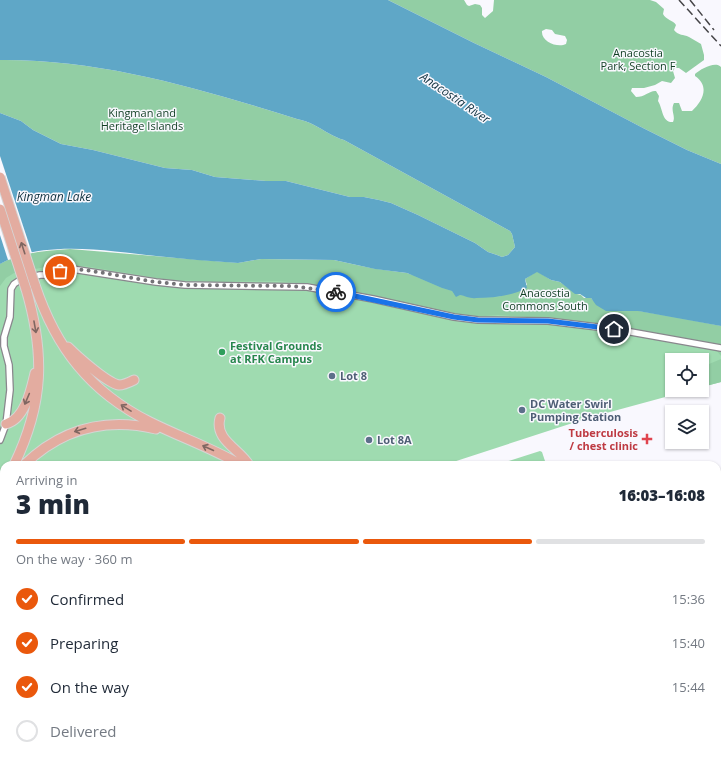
<!DOCTYPE html>
<html lang="en">
<head>
<meta charset="utf-8">
<style>
  :root { --surface:#fff; --page:#f2f2f3; --text:#1f2937; --muted:#747a83; --line:#e0e1e3; --accent:#ea580c }
  body { margin:0; font-family:"Open Sans",sans-serif; background:var(--page); color:var(--text); height:100vh; display:flex; flex-direction:column; font-size:15px; white-space:nowrap }
  * { box-sizing:border-box; margin:0 }
  p { font-size:13px; color:var(--muted) }
  .icon { flex:none; width:22px; height:22px; fill:none; stroke:currentColor; stroke-width:2; stroke-linecap:round; stroke-linejoin:round }
  .map { position:relative; flex:1; overflow:hidden }
  .drawer { position:absolute; left:0px; top:461px; width:721px; height:300px; display:flex; flex-direction:column; background:var(--surface); border-radius:12px 12px 0 0; box-shadow:0 1px 3px #0004 }
  .drawer>* { flex:none }
  .fabs { position:absolute; left:665px; top:353px; display:grid; gap:8px }
  .fabs a { display:grid; place-items:center; width:44px; height:44px; border-radius:0px; background:var(--surface); box-shadow:0 1px 3px #0004; font-size:20px }
  .pin { position:absolute; display:grid; place-items:center; width:34px; height:34px; color:#fff; margin:-17px; border:2px solid #fff; border-radius:50%; box-shadow:0 1px 4px #0007 }
  .courier { position:absolute; display:grid; place-items:center; width:40px; height:40px; margin:-20px; border:3px solid #1a73e8; border-radius:50%; background:#fff; color:#222; box-shadow:0 1px 5px #0007 }
  .headline em { font-style:normal; font-weight:800 }
  .headline div { display:flex; flex-direction:column-reverse }
  .headline { display:flex; align-items:center; justify-content:space-between; height:68px; padding:0 16px }
  h1 { font-size:26px; font-weight:800; line-height:30px }
  .bar { display:grid; grid-template-columns:repeat(4,1fr); gap:6px 4px; align-content:center; height:48px; padding:0 16px }
  .bar i { height:5px; border-radius:3px; background:var(--line) }
  .bar .active { background:var(--accent) }
  .bar p { grid-column:span 4 }
  ol { padding:0 16px; list-style:none }
  li { display:flex; align-items:center; gap:12px; height:44px }
  li p { margin-inline-start:auto }
  li .icon { padding:4px; border-radius:50%; background:var(--accent); color:#fff; stroke-width:4 }
  li:last-child { color:var(--muted) }
  li i { width:22px; height:22px; border:2px solid var(--line); border-radius:50% }
  .map>svg:first-child { display:block }
</style>
</head>
<body>
<div class="map">
<svg width="721" height="761" viewBox="0 0 721 761">
  <rect width="100%" height="100%" fill="#f9f8fe"/>
  <path fill="#fce9f2" d="M396 757H515L516 761H397Z"/>
  <path fill="#9fdbb0" d="M32 253 238 263 279 260H321L676 317 721 326V382L702 387V360H672V390H691L588 418 444 465H4V757H380L382 761H0V264L8 260Z
    M540 451 542 452 545 461 531 465H496Z"/>
  <path fill="#92cea4" fill-rule="evenodd" d="M388 0H464L467 5 469 6 475 4 480 5 482 8V15L485 18 493 11 494 0H650L656 2 664 9 663 14C666 20 673 20 676 25L674 30C679 36 683 34 689 37 693 39 697 42 701 44L704 55V60L686 73 679 68H675L673 71 675 78 671 83 662 81 655 85 644 88H632L631 91 636 97C645 97 650 90 656 91L659 96 658 101C663 109 662 123 673 122 676 116 670 111 674 103H679L682 111H692C703 101 710 86 695 76V74C701 69 715 61 721 67V164L687 150 643 128 546 77 474 43ZM546 29 552 30 555 34 565 36 567 40 566 44C558 48 541 42 542 31Z
    M0 60C102 59 201 89 297 119 302 120 309 122 314 125 324 130 333 137 344 140L510 231 512 234 515 247 508 255 502 257 497 255 488 252 475 243 418 215 391 203 379 200 364 197H350L286 181H266L215 177 192 170 165 168 93 150 61 144 33 130 21 121 0 113Z
    M70 249 238 263 261 259 334 260 375 269 407 273 442 288 452 291 454 294 476 298 499 297 527 285 525 279 537 271 551 280 560 282 577 294 581 295 584 298H591C595 304 608 310 616 311 622 312 631 310 638 311L721 326V356L716 350 693 340 660 334 559 319 498 315 473 317 317 284 276 281 222 282 170 280 84 266H51L14 273 6 278 0 286V264C21 252 46 251 70 249Z
    M721 359V382L706 386 702 383V367Z"/>
  <path fill="#5fa7c7" d="M0 0H388L474 43 546 77 643 128 687 150 721 164V326L638 311H606L596 305 591 298H586L580 294H575L560 282 551 280 537 272 525 279 527 288C511 296 494 298 476 298 471 299 465 296 460 295L456 297 452 291 442 288 407 273 375 269 334 260 261 259 238 263C211 261 183 259 156 256 109 251 43 239 0 264V113L21 121 33 130 61 144 93 150 165 168 192 170 215 177 266 181H286L350 197H364L379 200 391 203 418 215 475 243 488 252 497 255 502 257 508 255 515 247 512 234 510 231 344 140C333 137 324 130 314 125 309 122 302 120 297 119 201 89 102 59 0 60Z"/>
  <path fill="#f9f8fe" d="M0 156 32 253 8 260 0 235Z"/>
  <g fill="none" stroke-linecap="round" stroke-linejoin="round">
    <defs>
      <path id="minor" d="M0 440 6 424 10 390 9 365 4 346V337L10 317 11 289 14 284 20 280 40 275H52L60 271 72 269 156 282 185 285 307 287 373 299 454 317 478 320 548 321 614 329 721 348
        M144 757 145 761
        M221 757 222 761
        M376 757 377 761
        M519 757 520 761
        M592 757 594 761
        M708 757 709 761"/>
      <path id="tertiary" d="M667 761V757"/>
      <path id="secondary" d="M717 738 721 736
        M154 757 155 761
        M212 757 213 761
        M646 761 658 757"/>
      <path id="primary" d="M35 285C56 348 90 392 150 422 180 437 212 448 241 465
        M68 347C77 356 107 383 119 385 124 385 130 382 134 380
        M220 418C214 440 240 449 249 465
        M6 424C25 419 31 390 35 373
        M14 465C44 403 45 354 26 289
        M24 465C61 429 105 417 156 429
        M0 488 4 482
        M0 701 4 703
        M0 732 4 730
        M382 761 386 760"/>
    </defs>
    <use href="#minor" stroke="#89878d" stroke-width="8"/>
    <use href="#tertiary" stroke="#89878d" stroke-width="9"/>
    <use href="#secondary" stroke="#89878d" stroke-width="10"/>
    <use href="#primary" stroke="#d5d5d5" stroke-width="11"/>
    <use href="#minor" stroke="#fff" stroke-width="5.5"/>
    <use href="#tertiary" stroke="#fff" stroke-width="7"/>
    <use href="#secondary" stroke="#fff" stroke-width="8"/>
    <use href="#primary" stroke="#e3aca0" stroke-width="9"/>
    <path stroke="#464548" stroke-width="1.5" stroke-dasharray="8 4" stroke-linecap="butt" d="M679 0 721 46
      M690 0 714 30"/>
    <defs>
      <path id="primary-bridge" d="M0 177 35 285
        M0 209 26 289"/>
    </defs>
    <use href="#primary-bridge" stroke="#d5d5d5" stroke-width="11" stroke-linecap="butt"/>
    <use href="#primary-bridge" stroke="#e3aca0" stroke-width="9"/>
  </g>
  <defs><path id="oneway-shaft" d="M-6 0H5M1.5-3L5.5 0L1.5 3" fill="none" stroke-width="1.6" stroke-linecap="round" stroke-linejoin="round"/></defs>
  <g stroke="#7f6661">
    <use href="#oneway-shaft" transform="translate(23 248) rotate(-108)"/>
    <use href="#oneway-shaft" transform="translate(35 327) rotate(80)"/>
    <use href="#oneway-shaft" transform="translate(27 399) rotate(113)"/>
    <use href="#oneway-shaft" transform="translate(126 408) rotate(-148)"/>
    <use href="#oneway-shaft" transform="translate(80 430) rotate(163)"/>
    <use href="#oneway-shaft" transform="translate(208 448) rotate(-156)"/>
  </g>
  <g fill="none" stroke-linecap="round" stroke-linejoin="round">
    <path stroke="#747377" stroke-width="4" stroke-dasharray="0 7.2" d="M60 271 72 269 86 270 156 282 185 285 293 286 336 292"/>
    <path stroke="#1a73e8" stroke-width="5" d="M336 292 454 317 478 320 548 321 614 329"/>
  </g>
  <circle fill="#2e9e5b" stroke="#f9f8fe" stroke-width="1.5" cx="222" cy="352" r="4"/>
  <g fill="#5c6f8a" stroke="#f9f8fe" stroke-width="1.5">
    <circle cx="332" cy="376" r="4"/>
    <circle cx="522" cy="410" r="4"/>
    <circle cx="369" cy="440" r="4"/>
  </g>
  <path fill="#e0444e" stroke="#f9f8fe" stroke-width="1.5" d="M645 433h4v4h4v4h-4v4h-4v-4h-4v-4h4z"/>
  <g text-anchor="middle" stroke-width="3" stroke-linejoin="round" paint-order="stroke">
    <g font-size="11" fill="#103e23" stroke="#f9f8fe">
      <text x="638" y="57">Anacostia<tspan x="638" dy="13">Park, Section F</tspan></text>
      <text x="142" y="117">Kingman and<tspan x="142" dy="13">Heritage Islands</tspan></text>
      <text x="545" y="297">Anacostia<tspan x="545" dy="13">Commons South</tspan></text>
    </g>
    <g font-size="11" font-weight="bold" fill="#27864d" stroke="#f9f8fe" text-anchor="start">
      <text x="230" y="350">Festival Grounds<tspan x="230" dy="13">at RFK Campus</tspan></text>
    </g>
    <g font-size="11" font-weight="bold" fill="#4e5e75" stroke="#f9f8fe" text-anchor="start">
      <text x="340" y="380">Lot 8</text>
      <text x="530" y="408">DC Water Swirl<tspan x="530" dy="13">Pumping Station</tspan></text>
      <text x="377" y="444">Lot 8A</text>
    </g>
    <g font-size="11" font-weight="bold" fill="#be3a42" stroke="#f9f8fe" text-anchor="end">
      <text x="638" y="437">Tuberculosis<tspan x="638" dy="13">/ chest clinic</tspan></text>
    </g>
    <g font-size="12" font-style="italic" fill="#113341" stroke="#f9f8fe">
      <text transform="translate(455 98) rotate(34)" y="4">Anacostia River</text>
      <text x="54" y="201">Kingman Lake</text>
    </g>
  </g>
</svg>
<div class="fabs">
<a><svg class="icon" aria-label="locate" viewBox="0 0 24 24"><circle cx="12" cy="12" r="6"/><path d="M12 2v4M12 18v4M2 12h4M18 12h4"/></svg></a>
<a><svg class="icon" aria-label="layers" viewBox="0 0 24 24"><path d="M12 4l9 5-9 5-9-5zM3 14l9 5 9-5"/></svg></a>
</div>
<div class="pin" style="left:60px;top:271px;background:#ea580c"><svg class="icon" aria-label="bag" viewBox="0 0 24 24"><path d="M5 8h14l-1 12H6zM9 8a3 3 0 0 1 6 0"/></svg></div>
<div class="pin" style="left:614px;top:329px;background:#1f2937"><svg class="icon" aria-label="home" viewBox="0 0 24 24"><path d="M3 11l9-7 9 7M6 9v11h12V9"/></svg></div>
<div class="courier" style="left:336px;top:292px"><svg class="icon" aria-label="bike" viewBox="0 0 24 24"><circle cx="6" cy="16" r="4"/><circle cx="18" cy="16" r="4"/><path d="M6 16l4-8h5l3 8M10 8l3 8H6M13 5h3"/></svg></div>
<section class="drawer">
<div class="headline"><div><h1>3 min</h1><p>Arriving in</p></div><em>16:03–16:08</em></div>
<div class="bar"><i class="active"></i><i class="active"></i><i class="active"></i><i></i><p>On the way · 360 m</p></div>
<ol>
<li><svg class="icon" aria-label="check" viewBox="0 0 24 24"><path d="M5 12l5 5 9-10"/></svg>Confirmed<p>15:36</p></li>
<li><svg class="icon" aria-label="check" viewBox="0 0 24 24"><path d="M5 12l5 5 9-10"/></svg>Preparing<p>15:40</p></li>
<li><svg class="icon" aria-label="check" viewBox="0 0 24 24"><path d="M5 12l5 5 9-10"/></svg>On the way<p>15:44</p></li>
<li><i></i>Delivered</li>
</ol>
</section>
</div>
</body>
</html>
